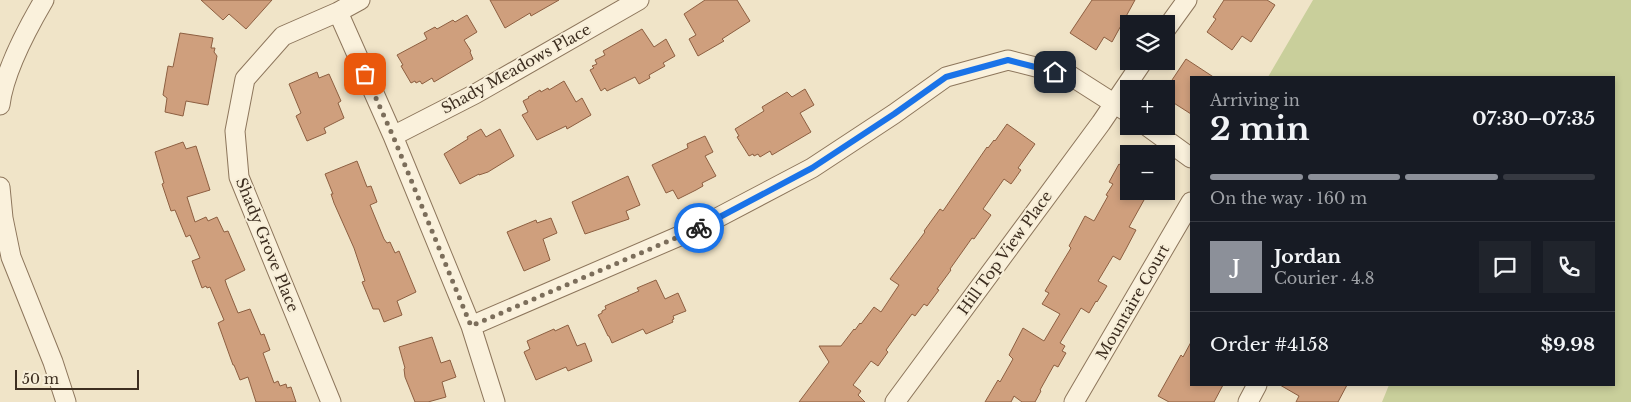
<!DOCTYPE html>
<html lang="en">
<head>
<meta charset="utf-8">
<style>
  :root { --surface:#171b24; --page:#20242c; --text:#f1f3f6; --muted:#9ea1a6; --line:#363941; --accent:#8c9099 }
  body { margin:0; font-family:"Libre Baskerville",serif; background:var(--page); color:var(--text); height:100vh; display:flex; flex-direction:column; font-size:19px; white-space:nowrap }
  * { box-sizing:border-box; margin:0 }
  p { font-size:16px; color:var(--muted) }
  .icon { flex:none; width:28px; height:28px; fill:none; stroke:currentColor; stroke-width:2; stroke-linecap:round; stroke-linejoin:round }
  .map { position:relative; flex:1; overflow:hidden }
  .panel { position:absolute; left:1190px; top:76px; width:425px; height:310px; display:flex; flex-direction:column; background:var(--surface); border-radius:0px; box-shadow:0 2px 8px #0003 }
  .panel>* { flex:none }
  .tools { position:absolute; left:1120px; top:15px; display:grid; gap:10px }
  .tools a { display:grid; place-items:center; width:55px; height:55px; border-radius:0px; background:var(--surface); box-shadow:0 2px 8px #0003; font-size:25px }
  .scale { position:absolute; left:15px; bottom:12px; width:124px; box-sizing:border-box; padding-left:5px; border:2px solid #3d2e20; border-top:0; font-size:14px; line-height:18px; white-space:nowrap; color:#3d2e20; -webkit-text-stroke:4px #f7eed8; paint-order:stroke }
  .pin { position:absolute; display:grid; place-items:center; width:42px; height:42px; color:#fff; margin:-21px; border-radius:10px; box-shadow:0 2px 8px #0006 }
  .courier { position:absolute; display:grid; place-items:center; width:50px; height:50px; margin:-25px; border:4px solid #1a73e8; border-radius:50%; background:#fff; color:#222; box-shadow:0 1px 6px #0007 }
  .head em { font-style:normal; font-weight:700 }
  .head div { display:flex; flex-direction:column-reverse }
  .head { display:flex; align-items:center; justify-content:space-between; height:85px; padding:0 20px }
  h1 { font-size:32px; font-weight:700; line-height:38px }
  .bar { display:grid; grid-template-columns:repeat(4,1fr); gap:8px 5px; align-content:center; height:60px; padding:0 20px }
  .bar i { height:6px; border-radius:4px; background:var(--line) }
  .bar .current { background:var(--accent) }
  .bar p { grid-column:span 4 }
  .line { display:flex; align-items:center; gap:12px; padding:0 20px; border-top:1px solid var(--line) }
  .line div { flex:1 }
  .round { display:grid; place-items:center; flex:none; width:52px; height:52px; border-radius:0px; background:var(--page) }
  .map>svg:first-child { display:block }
</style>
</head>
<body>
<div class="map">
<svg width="1631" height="402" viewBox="0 0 1631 402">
  <rect width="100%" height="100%" fill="#f0e4c8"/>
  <path fill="#c9cf9b" d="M1313 0H1631V402H1382L1389 385H1614V78L1269 77H1268Z"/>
  <path fill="#cf9f7d" stroke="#8d5f41" d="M201 0H272L246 29 229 14 223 20Z
    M490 0H559L531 16 530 13 505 28Z
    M705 0H737L750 21 722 39 724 41 698 56 689 39 696 35 684 14Z
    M1092 0H1135L1112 42 1104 37 1096 50 1070 33Z
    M1224 0H1267L1275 5 1251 42 1242 36 1232 50 1207 32 1216 19 1213 17Z
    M467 15 477 32 464 40 471 51 470 52 473 59 434 82 432 78 422 84 420 81 416 83 415 81 411 83 401 66 403 65 397 55 427 39 424 33 435 27 437 29 453 20 455 22Z
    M642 29 654 47 666 39 675 56 663 63 665 66 649 75 650 78 639 84 635 77 607 91 605 88 601 91 590 70 594 68 592 66 597 64 595 60 605 55 603 51Z
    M180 33 213 38 211 48H215L214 52 217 56 208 105 186 101 183 116 165 112 167 98 163 95 168 66 173 67Z
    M1186 59 1215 78H1191V114L1166 98V89Z
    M317 72 319 78 329 74 341 101 338 103 344 118 324 128 326 133 307 141 296 116 301 113 289 84Z
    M564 81 576 102 582 98 591 115 567 129 566 126 537 140 522 115 528 112 523 101 529 98 528 97 540 90 541 92 548 88 549 90Z
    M805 89 814 105 800 113 811 132 772 155 770 151 760 157 758 154 754 156 753 154 749 156 737 137 739 136 735 129 764 111 762 107 787 92 792 97Z
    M1007 124 1035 144 1018 168 1021 170 1014 180 1011 184 1004 179 983 209 991 215 974 239 972 238 950 269 951 270 937 289 939 290 927 306 924 304 915 316 912 314 886 350 888 352 878 366 871 361 853 385 861 391 858 395 865 402H799L829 362 819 346H841L854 329 855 330 860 323 861 324 874 307 881 312 899 285 890 279 925 232 924 231 940 209 943 211 987 147 988 148 994 140 995 141Z
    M481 129 486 137 500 129 514 156 488 172 479 175V174L460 184 444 154 468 139 467 137Z
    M705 136 713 152 705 156 716 176 702 183 703 186 696 190 678 199 673 190 666 193 652 165 688 148 687 144Z
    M183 142 186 149 196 146 210 190 187 197 195 222 206 217 208 221 217 217 224 232 228 231 245 270 225 280 227 286 238 313 250 309 261 335 264 334 270 350 263 353 274 383 278 381 280 386 286 384 287 388 291 387 296 402H256L248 377 240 380 234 365H233L218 323 224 320 210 287 207 288 206 286 202 288 192 261 200 258 190 235 186 237 175 210 171 211 162 184 164 183 155 152Z
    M357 161 367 187 371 186 377 202 370 205 384 239 387 243 390 242 395 253 399 251 416 292 397 301 402 315 384 322 379 309H373L362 282 365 281 354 248 334 203 331 194H333L325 174Z
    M1119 164 1129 170V191H1149L1129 227 1136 230 1126 249 1120 260 1113 256 1098 281 1107 286 1097 302 1096 301 1089 313 1081 308 1060 343 1065 346 1062 351 1066 353 1058 367 1054 365 1040 390 1041 391 1035 402H1022L1014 396 1011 402H985L998 380 1000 382 1013 359 1009 355 1023 328 1044 341 1060 314 1042 304 1049 293 1045 291 1071 248 1069 246 1085 216 1094 221 1108 196 1106 195 1113 184 1109 182Z
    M628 176 640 205 626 211 629 219 585 234 572 202Z
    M551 218 557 233 543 239 550 260 524 271 507 232 536 220 537 223Z
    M656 280 665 299 678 293 686 311 673 316 674 319 672 320 673 322 646 334 643 329 612 343 609 336H608L598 315 602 313V311L606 309 605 306 639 291 637 288Z
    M568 325 577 346 585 343 592 361 568 371 566 367 536 380 524 352 530 349 527 341 554 329 555 331Z
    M432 337 441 363 450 360 456 377 442 382 446 397 428 402H415L405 377 404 369 405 368 399 347Z
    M1191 342V385H1223L1214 402H1169L1158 396 1181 355 1183 357Z
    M1280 385H1347L1338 402H1296L1299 396Z"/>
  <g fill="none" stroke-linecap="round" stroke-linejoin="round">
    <defs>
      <path id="minor" d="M338 12 393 136 471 326 495 402
        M1166 29 1187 0
        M0 105C4 72 27 29 44 0
        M1147 126 1191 158
        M393 136 475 94 639 0
        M0 187 3 218 11 257 53 362 66 402
        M471 326 698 228 812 168 894 114 946 77 1008 60 1071 76 1129 113
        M331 402 239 177 235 131 245 79 283 36 338 12 360 0
        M895 402 1101 123 1143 61
        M1074 402 1191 202
        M1248 402 1257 385"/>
    </defs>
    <use href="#minor" stroke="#8d765c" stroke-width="21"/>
    <use href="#minor" stroke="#faf1dc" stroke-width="19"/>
  </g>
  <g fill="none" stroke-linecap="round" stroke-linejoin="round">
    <path stroke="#7c6e5b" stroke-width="5" stroke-dasharray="0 9" d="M365 74 393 136 471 326 699 228"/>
    <path stroke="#1a73e8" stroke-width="6" d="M699 228 812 168 894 114 946 77 1008 60 1055 72"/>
  </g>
  <g text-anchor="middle" stroke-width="4" stroke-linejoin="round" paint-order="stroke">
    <g font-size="15" fill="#3d2e20" stroke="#f7eed8">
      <text transform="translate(516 69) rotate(-29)" y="5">Shady Meadows Place</text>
      <text transform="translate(267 245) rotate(68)" y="5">Shady Grove Place</text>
      <text transform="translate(1005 253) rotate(-54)" y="5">Hill Top View Place</text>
      <text transform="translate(1133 302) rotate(-60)" y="5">Mountaire Court</text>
    </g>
  </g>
</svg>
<div class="tools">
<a><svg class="icon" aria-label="layers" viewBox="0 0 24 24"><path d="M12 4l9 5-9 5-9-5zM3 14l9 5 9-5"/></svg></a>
<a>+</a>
<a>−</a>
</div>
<div class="scale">50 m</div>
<div class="pin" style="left:365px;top:74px;background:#ea580c"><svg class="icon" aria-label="bag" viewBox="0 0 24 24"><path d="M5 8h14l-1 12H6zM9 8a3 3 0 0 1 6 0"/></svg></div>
<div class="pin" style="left:1055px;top:72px;background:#1f2937"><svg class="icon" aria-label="home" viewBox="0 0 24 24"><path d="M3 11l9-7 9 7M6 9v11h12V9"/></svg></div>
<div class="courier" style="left:699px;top:228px"><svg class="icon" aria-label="bike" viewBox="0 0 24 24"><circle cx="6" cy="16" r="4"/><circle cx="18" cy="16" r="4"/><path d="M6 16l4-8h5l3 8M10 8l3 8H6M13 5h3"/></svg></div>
<section class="panel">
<div class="head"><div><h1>2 min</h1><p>Arriving in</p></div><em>07:30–07:35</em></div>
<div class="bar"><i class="current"></i><i class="current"></i><i class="current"></i><i></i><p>On the way · 160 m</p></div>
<div class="line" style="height:90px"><b class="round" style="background:var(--accent);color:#fff">J</b><div><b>Jordan</b><p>Courier · 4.8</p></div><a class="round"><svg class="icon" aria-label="chat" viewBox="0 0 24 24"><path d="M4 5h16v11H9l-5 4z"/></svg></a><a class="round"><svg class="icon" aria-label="phone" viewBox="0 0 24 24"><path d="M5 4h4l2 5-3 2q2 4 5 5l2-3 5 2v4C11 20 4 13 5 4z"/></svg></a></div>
<div class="line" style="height:65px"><div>Order #4158</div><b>$9.98</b></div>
</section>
</div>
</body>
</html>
